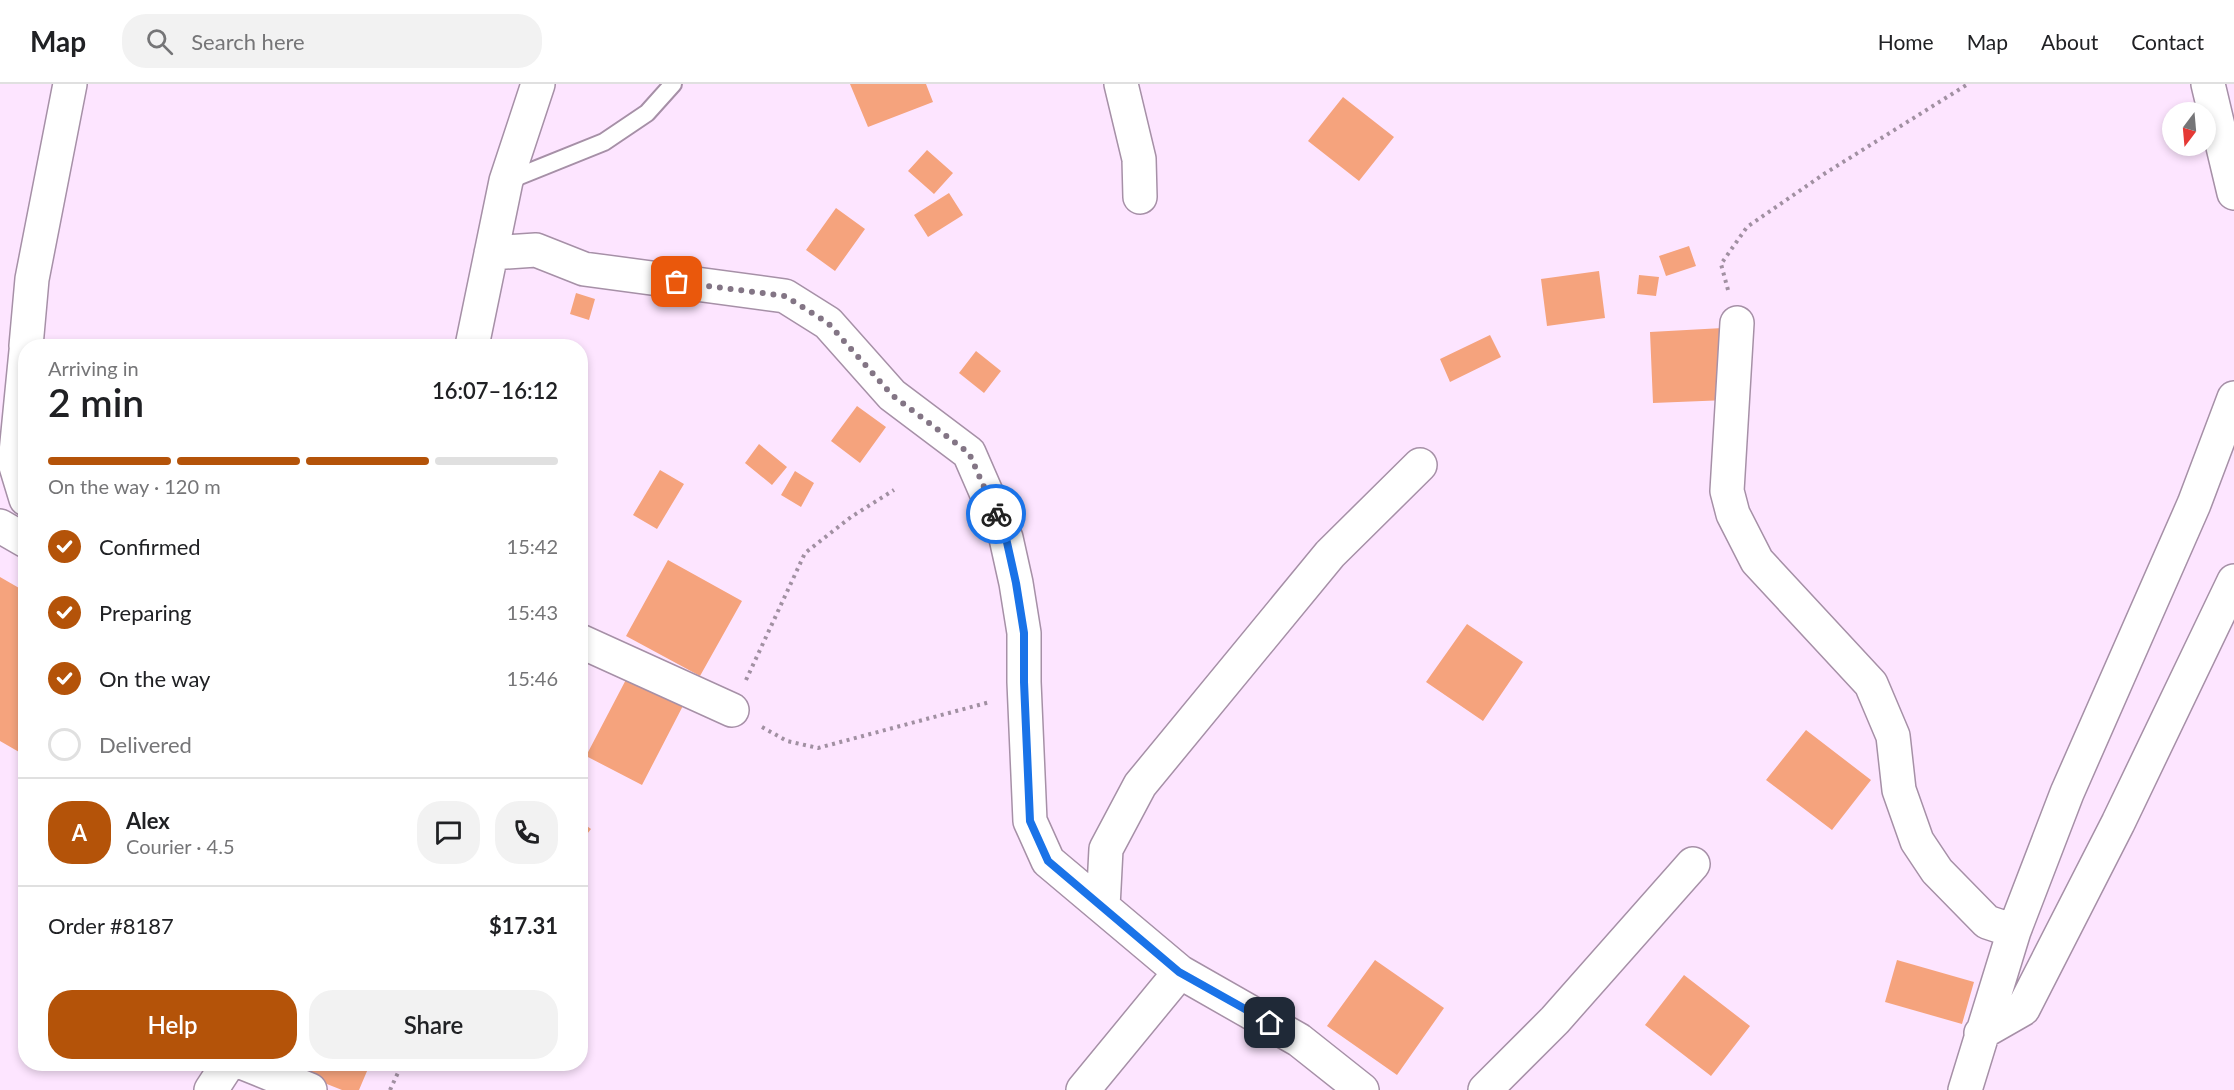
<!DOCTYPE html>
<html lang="en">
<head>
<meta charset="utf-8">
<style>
  :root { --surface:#fff; --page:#f2f2f2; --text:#202124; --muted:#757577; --line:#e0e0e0; --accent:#b45309 }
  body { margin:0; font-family:Lato,sans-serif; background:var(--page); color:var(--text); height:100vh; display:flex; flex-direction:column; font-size:22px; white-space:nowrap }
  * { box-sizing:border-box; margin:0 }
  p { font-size:20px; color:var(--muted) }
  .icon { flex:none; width:33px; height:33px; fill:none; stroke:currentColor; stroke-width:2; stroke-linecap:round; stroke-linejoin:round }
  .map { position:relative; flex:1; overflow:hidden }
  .sheet { position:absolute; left:18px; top:255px; width:570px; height:732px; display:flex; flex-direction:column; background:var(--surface); border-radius:24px; box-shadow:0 3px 9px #0003 }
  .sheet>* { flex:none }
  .needle { width:39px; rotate:196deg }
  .buttons { position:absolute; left:2162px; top:18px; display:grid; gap:12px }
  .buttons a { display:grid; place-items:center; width:54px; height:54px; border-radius:50%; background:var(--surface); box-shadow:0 3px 9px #0003; font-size:30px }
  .pin { position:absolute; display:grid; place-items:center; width:51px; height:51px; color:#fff; margin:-26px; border-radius:12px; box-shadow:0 3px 9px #0006 }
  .courier { position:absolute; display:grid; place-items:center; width:60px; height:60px; margin:-30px; border:4px solid #1a73e8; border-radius:50%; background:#fff; color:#222; box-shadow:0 2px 8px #0007 }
  .head em { font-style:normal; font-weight:600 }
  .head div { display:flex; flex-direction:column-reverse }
  .head { display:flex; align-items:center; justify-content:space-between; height:102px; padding:0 30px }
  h1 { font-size:39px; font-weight:600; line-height:45px }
  .bar { display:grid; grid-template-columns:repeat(4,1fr); gap:9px 6px; align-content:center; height:72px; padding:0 30px }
  .bar i { height:8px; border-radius:4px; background:var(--line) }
  .bar .current { background:var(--accent) }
  .bar p { grid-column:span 4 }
  .line { display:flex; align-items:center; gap:15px; padding:0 30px; border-top:2px solid var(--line) }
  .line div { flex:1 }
  .round { display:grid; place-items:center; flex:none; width:63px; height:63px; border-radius:24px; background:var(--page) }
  ol { padding:0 30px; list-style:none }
  li { display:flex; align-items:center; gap:18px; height:66px }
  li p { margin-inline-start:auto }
  li .icon { padding:6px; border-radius:50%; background:var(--accent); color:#fff; stroke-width:4 }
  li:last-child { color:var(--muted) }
  li i { width:33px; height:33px; border:3px solid var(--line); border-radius:50% }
  .action { display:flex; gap:12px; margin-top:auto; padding:12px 30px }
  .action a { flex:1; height:69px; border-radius:24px; background:var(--accent); color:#fff; font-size:24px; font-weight:600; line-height:69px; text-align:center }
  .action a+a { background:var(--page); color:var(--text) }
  header { display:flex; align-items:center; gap:36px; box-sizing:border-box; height:84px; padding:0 30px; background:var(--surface); border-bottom:2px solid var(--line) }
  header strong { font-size:28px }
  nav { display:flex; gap:33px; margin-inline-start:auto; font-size:21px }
  .search { width:420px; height:54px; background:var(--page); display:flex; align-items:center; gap:15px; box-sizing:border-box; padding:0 21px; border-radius:24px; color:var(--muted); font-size:22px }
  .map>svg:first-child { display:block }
</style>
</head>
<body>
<header>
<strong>Map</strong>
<div class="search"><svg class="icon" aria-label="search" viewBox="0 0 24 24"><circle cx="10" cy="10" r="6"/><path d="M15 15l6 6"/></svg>Search here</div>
<nav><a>Home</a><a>Map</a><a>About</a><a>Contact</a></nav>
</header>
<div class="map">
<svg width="2234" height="1006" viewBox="0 0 2234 1006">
  <rect width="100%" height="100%" fill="#fde5ff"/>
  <path fill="#f5a37d" d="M850 0H926L933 18 868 43Z
    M1343 13 1394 53 1359 97 1308 57Z
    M927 66 953 89 934 110 908 87Z
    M949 109 963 131 928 153 914 131Z
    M836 124 865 145 835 187 806 166Z
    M1689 162 1696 182 1666 192 1659 172Z
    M1599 187 1605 234 1547 242 1541 195Z
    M1639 191 1659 193 1656 212 1637 210Z
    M576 209 595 215 589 236 570 230Z
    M1723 244 1727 316 1653 319 1650 248Z
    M1490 251 1501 273 1450 298 1440 275Z
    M976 267 1001 287 984 309 959 289Z
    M857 322 886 343 860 379 831 357Z
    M759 360 787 383 772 401 745 379Z
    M660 386 684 400 657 445 633 431Z
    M795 387 814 399 801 423 781 411Z
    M668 476 742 517 700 592 626 552Z
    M0 493 26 508V672L0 657Z
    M1467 540 1523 578 1483 637 1426 598Z
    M631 586 687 614 642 701 586 672Z
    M1806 646 1871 696 1832 746 1766 696Z
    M580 737 591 745 580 759Z
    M1375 876 1444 924 1397 991 1327 942Z
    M1897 876 1974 898 1962 940 1885 918Z
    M1684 891 1750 942 1711 992 1645 941Z
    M297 980H370L359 1006H342L294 987Z"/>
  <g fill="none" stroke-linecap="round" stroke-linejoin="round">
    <defs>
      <path id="lane" d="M507 97 604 58 647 29 673 0"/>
      <path id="street" d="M1121 0 1139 75 1140 113
        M2208 0 2234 109
        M491 169 536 166 584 185 785 212 828 239 892 311 969 369 1006 454 1016 499 1024 549V598L1030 737 1048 777 1180 888 1299 956 1362 1006
        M1737 239 1727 407 1733 430 1757 477 1871 600 1893 652 1899 706 1917 757 1937 787 1987 838 2014 847
        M26 262 32 195 70 0
        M472 262 506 97 538 0
        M26 267 15 379 26 415
        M0 442 26 457
        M580 557 732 626
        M1103 823 1106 765 1140 701 1330 470 1420 381
        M1981 949 2023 925 2118 739 2234 497
        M246 980 310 1006
        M211 1006 228 980
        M1083 1006 1180 888
        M1485 1006 1555 936 1693 780
        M1965 1006 2014 847 2067 709 2194 420 2234 314"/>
    </defs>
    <use href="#lane" stroke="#a690a7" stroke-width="20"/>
    <use href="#street" stroke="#a690a7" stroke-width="36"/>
    <path stroke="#a190a2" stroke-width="4" stroke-dasharray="3 4.5" stroke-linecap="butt" d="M1728 206 1721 180 1747 143 1824 90 1968 0
      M746 596 805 469 851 433 894 406
      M762 643 787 657 818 664 990 618
      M390 1006 402 980"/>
    <use href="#lane" stroke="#fff" stroke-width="16"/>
    <use href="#street" stroke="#fff" stroke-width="33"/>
  </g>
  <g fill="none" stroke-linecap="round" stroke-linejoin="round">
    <path stroke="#837585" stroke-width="6" stroke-dasharray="0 10.8" d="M677 198 785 212 828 239 892 311 969 369 996 430"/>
    <path stroke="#1a73e8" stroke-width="8" d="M996 430 1006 454 1016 499 1024 549V598L1030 737 1048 777 1179 888 1270 939"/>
  </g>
</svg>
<div class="buttons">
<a><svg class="needle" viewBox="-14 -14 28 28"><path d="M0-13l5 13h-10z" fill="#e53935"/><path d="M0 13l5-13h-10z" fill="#757577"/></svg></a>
</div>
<div class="pin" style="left:677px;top:198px;background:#ea580c"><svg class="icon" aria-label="bag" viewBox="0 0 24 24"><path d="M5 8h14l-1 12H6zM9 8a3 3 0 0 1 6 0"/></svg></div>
<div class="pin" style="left:1270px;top:939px;background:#1f2937"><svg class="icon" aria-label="home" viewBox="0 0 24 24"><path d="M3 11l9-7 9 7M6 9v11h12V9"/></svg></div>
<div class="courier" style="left:996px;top:430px"><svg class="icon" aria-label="bike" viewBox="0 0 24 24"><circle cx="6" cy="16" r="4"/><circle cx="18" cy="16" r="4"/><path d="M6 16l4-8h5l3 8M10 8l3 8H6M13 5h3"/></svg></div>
<section class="sheet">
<div class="head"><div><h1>2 min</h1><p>Arriving in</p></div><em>16:07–16:12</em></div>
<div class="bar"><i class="current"></i><i class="current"></i><i class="current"></i><i></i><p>On the way · 120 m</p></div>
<ol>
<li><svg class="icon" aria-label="check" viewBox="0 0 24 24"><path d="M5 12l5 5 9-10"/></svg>Confirmed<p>15:42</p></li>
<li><svg class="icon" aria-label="check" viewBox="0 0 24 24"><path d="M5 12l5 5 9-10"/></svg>Preparing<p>15:43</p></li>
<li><svg class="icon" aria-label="check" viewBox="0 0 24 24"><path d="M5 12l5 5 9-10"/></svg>On the way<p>15:46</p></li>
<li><i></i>Delivered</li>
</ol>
<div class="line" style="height:108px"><b class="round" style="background:var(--accent);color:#fff">A</b><div><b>Alex</b><p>Courier · 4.5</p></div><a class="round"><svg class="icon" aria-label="chat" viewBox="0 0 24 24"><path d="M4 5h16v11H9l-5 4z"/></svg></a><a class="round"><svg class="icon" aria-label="phone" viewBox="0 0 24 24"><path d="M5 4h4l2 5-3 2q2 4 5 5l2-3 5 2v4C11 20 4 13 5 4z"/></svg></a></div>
<div class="line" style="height:78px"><div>Order #8187</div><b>$17.31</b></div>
<div class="action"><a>Help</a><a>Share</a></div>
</section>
</div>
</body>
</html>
